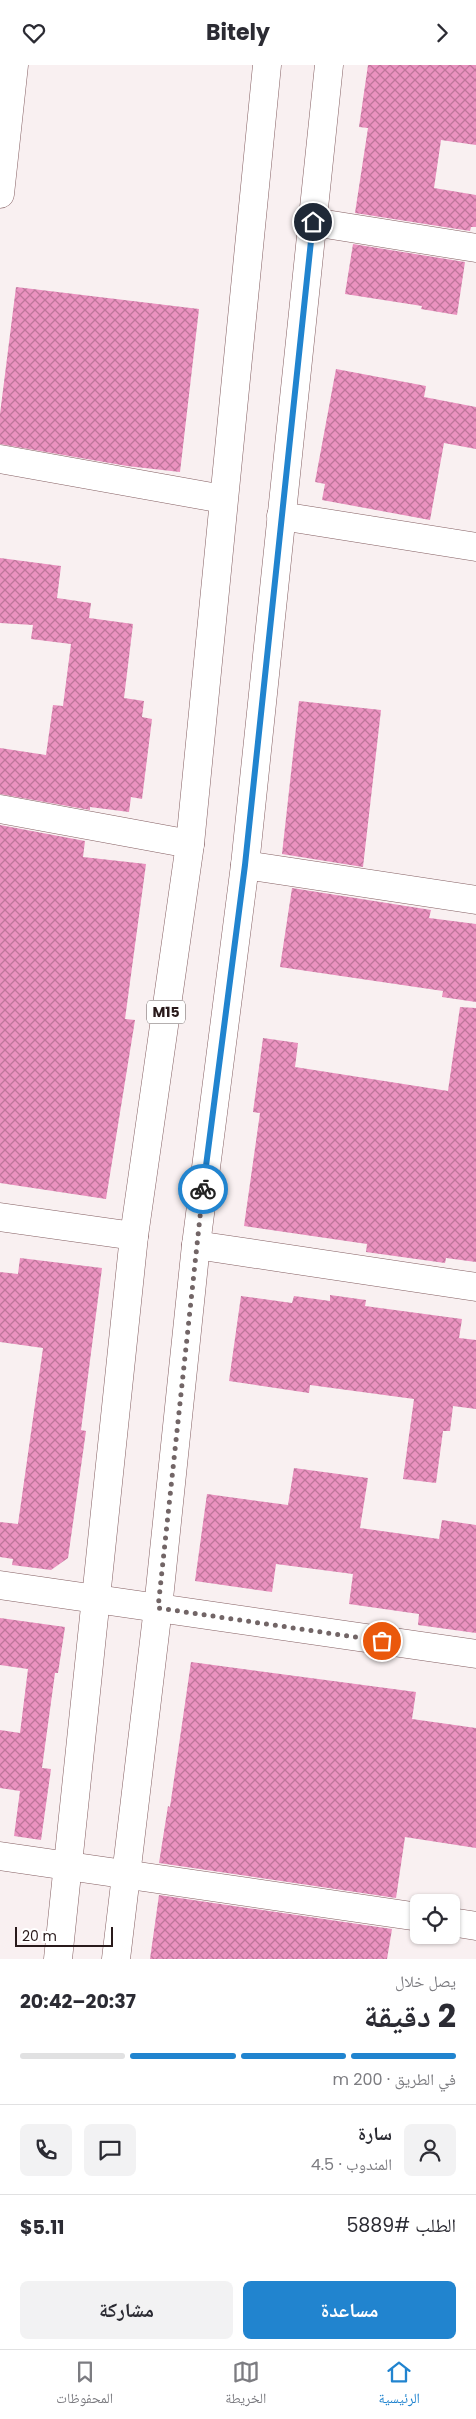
<!DOCTYPE html>
<html lang="ar">
<head>
<meta charset="utf-8">
<style>
  :root { --surface:#fff; --page:#f2f2f3; --text:#2b2b33; --muted:#7c7c81; --line:#e1e1e2; --accent:#2184cf }
  body { margin:0; font-family:Poppins,"Noto Naskh Arabic",sans-serif; background:var(--page); color:var(--text); direction:rtl; height:100vh; display:flex; flex-direction:column; font-size:19px; white-space:nowrap }
  * { box-sizing:border-box; margin:0 }
  p { font-size:16px; color:var(--muted) }
  .icon { flex:none; width:28px; height:28px; fill:none; stroke:currentColor; stroke-width:2; stroke-linecap:round; stroke-linejoin:round }
  .map { position:relative; height:1894px; overflow:hidden; direction:ltr }
  .sheet { display:flex; flex-direction:column; background:var(--surface); flex:1 }
  .sheet>* { flex:none }
  .tools { position:absolute; left:410px; top:1829px; display:grid; gap:10px }
  .tools a { display:grid; place-items:center; width:50px; height:50px; border-radius:8px; background:var(--surface); box-shadow:0 1px 4px #0004; font-size:25px }
  .scale { position:absolute; left:15px; bottom:12px; width:98px; box-sizing:border-box; padding-left:5px; border:2px solid #291a1b; border-top:0; font-size:14px; line-height:18px; white-space:nowrap; color:#291a1b; -webkit-text-stroke:4px #fff; paint-order:stroke }
  .pin { position:absolute; display:grid; place-items:center; width:42px; height:42px; color:#fff; margin:-21px; border:2px solid #fff; border-radius:50%; box-shadow:0 1px 5px #0007 }
  .courier { position:absolute; display:grid; place-items:center; width:50px; height:50px; margin:-25px; border:4px solid #2184cf; border-radius:50%; background:#fff; color:#222; box-shadow:0 1px 6px #0007 }
  .summary em { font-style:normal; font-weight:700 }
  .summary div { display:flex; flex-direction:column-reverse }
  .summary { display:flex; align-items:center; justify-content:space-between; height:85px; padding:0 20px }
  h1 { font-size:32px; font-weight:700; line-height:38px }
  .bar { display:grid; grid-template-columns:repeat(4,1fr); gap:8px 5px; align-content:center; height:60px; padding:0 20px }
  .bar i { height:6px; border-radius:4px; background:var(--line) }
  .bar .current { background:var(--accent) }
  .bar p { grid-column:span 4 }
  .line { display:flex; align-items:center; gap:12px; padding:0 20px; border-top:1px solid var(--line) }
  .line div { flex:1 }
  .round { display:grid; place-items:center; flex:none; width:52px; height:52px; border-radius:8px; background:var(--page) }
  .primary-button { display:flex; gap:10px; margin-top:auto; padding:10px 20px }
  .primary-button a { flex:1; height:58px; border-radius:8px; background:var(--accent); color:#fff; font-size:20px; font-weight:700; line-height:58px; text-align:center }
  .primary-button a+a { background:var(--page); color:var(--text) }
  header { display:flex; justify-content:space-between; align-items:center; height:65px; padding:0 20px; background:var(--surface); font-size:22px; font-weight:700 }
  .tabs { display:flex; justify-content:space-around; align-items:center; height:70px; border-top:1px solid var(--line); background:var(--surface); font-size:14px; color:var(--muted) }
  .tabs a { display:grid; justify-items:center; gap:2px }
  .tabs .current { color:var(--accent) }
  .map>svg:first-child { display:block }
</style>
</head>
<body>
<header><svg class="icon" aria-label="forward" viewBox="0 0 24 24"><path d="M9 5l7 7-7 7"/></svg>Bitely<svg class="icon" aria-label="heart" viewBox="0 0 24 24"><path d="M12 20l-8-8c-3-5 5-10 8-4 3-6 11-1 8 4z"/></svg></header>
<div class="map">
<svg width="476" height="1894" viewBox="0 0 476 1894">
  <defs>
    <pattern id="building-cross-hatch" width="8" height="8" patternUnits="userSpaceOnUse" patternTransform="scale(1.25)"><rect width="8" height="8" fill="#eb92c0"/><path d="M0 0l8 8M0 8l8-8" fill="none" stroke="#be769b"/></pattern>
  </defs>
  <rect width="100%" height="100%" fill="#f9f0f1"/>
  <path fill="url(#building-cross-hatch)" d="M368 0H476V80L441 75 434 123 476 130V162H471L470 166 355 148 368 63 359 62Z
    M353 179 465 197 457 250 421 244 422 241 345 229Z
    M16 222 199 244 180 407 127 401 0 379V349Z
    M336 304 426 321 424 332 476 342V384L444 378 430 455 322 435 325 419 315 417Z
    M0 493 61 501 57 533 91 538 89 553 133 559 124 633 144 636 142 652 152 654 142 734 131 732 129 747 90 742V745L0 729V683L46 690 53 640 63 641 71 579 31 574 33 560 0 558Z
    M299 636 381 645 363 802 282 789Z
    M0 760 85 776 83 792 146 799 125 954 135 955 106 1134 0 1118Z
    M292 823 431 845 429 853 476 859V937L442 932 443 926 280 902Z
    M460 942 476 943V1197L446 1193 445 1198 366 1187 367 1179 244 1161 260 1048 253 1047 263 973 298 978 295 1002 448 1026Z
    M20 1193 102 1203 81 1365 86 1366 68 1493 51 1505 12 1500 13 1494 0 1492V1457L18 1459 43 1283 0 1277V1207L18 1209Z
    M330 1230 366 1235 365 1241 462 1254 459 1273 476 1275V1344L453 1341 450 1366H443L436 1418 403 1414 414 1334 310 1320 309 1328 229 1316 241 1231 292 1238 294 1231 330 1236Z
    M294 1403 368 1413 360 1463 439 1474 442 1455 476 1460V1568L418 1560 419 1549 349 1539 353 1509 276 1499 272 1527 195 1516 207 1429 288 1440Z
    M0 1553 65 1562 58 1608H55L42 1703 51 1704 41 1775 14 1771 20 1726 0 1723V1665L20 1668 28 1604 0 1600Z
    M191 1597 416 1627 412 1654 476 1663V1783L405 1772 396 1833 159 1798 168 1741 170 1742Z
    M159 1830 392 1864 387 1894H150Z"/>
  <g fill="none" stroke-linecap="round" stroke-linejoin="round">
    <defs>
      <path id="minor" d="M0 129 14 0
        M313 157 476 183
        M0 394 223 434
        M281 451 476 482
        M0 744 190 779
        M245 800 476 835
        M0 1152 134 1171
        M196 1180 476 1222
        M0 1520 476 1589
        M0 1791 419 1852
        M451 1857 476 1861"/>
      <path id="trunk" d="M58 1894 134 1171 190 779 267 0
        M116 1894 158 1543 196 1180 245 800 329 0"/>
    </defs>
    <use href="#minor" stroke="#845f62" stroke-width="29"/>
    <use href="#trunk" stroke="#845f62" stroke-width="29"/>
    <use href="#minor" stroke="#fff" stroke-width="28"/>
    <use href="#trunk" stroke="#fff" stroke-width="28"/>
  </g>
  <g fill="none" stroke-linecap="round" stroke-linejoin="round">
    <path stroke="#726566" stroke-width="5" stroke-dasharray="0 9" d="M203 1124 158 1543 382 1576"/>
    <path stroke="#2184cf" stroke-width="6" d="M203 1124 245 800 313 157"/>
  </g>
  <g text-anchor="middle" stroke-width="5" stroke-linejoin="round" paint-order="stroke">
    <rect fill="#fff" stroke="#695f5f" stroke-width="1" x="147" y="935.5" width="38" height="23" rx="4"/>
    <g font-size="14" font-weight="bold" fill="#291a1b">
      <text x="166" y="952">M15</text>
    </g>
  </g>
</svg>
<div class="tools">
<a><svg class="icon" aria-label="locate" viewBox="0 0 24 24"><circle cx="12" cy="12" r="6"/><path d="M12 2v4M12 18v4M2 12h4M18 12h4"/></svg></a>
</div>
<div class="scale">20 m</div>
<div class="pin" style="left:382px;top:1576px;background:#ea580c"><svg class="icon" aria-label="bag" viewBox="0 0 24 24"><path d="M5 8h14l-1 12H6zM9 8a3 3 0 0 1 6 0"/></svg></div>
<div class="pin" style="left:313px;top:157px;background:#1f2937"><svg class="icon" aria-label="home" viewBox="0 0 24 24"><path d="M3 11l9-7 9 7M6 9v11h12V9"/></svg></div>
<div class="courier" style="left:203px;top:1124px"><svg class="icon" aria-label="bike" viewBox="0 0 24 24"><circle cx="6" cy="16" r="4"/><circle cx="18" cy="16" r="4"/><path d="M6 16l4-8h5l3 8M10 8l3 8H6M13 5h3"/></svg></div>
</div>
<section class="sheet">
<div class="summary"><div><h1>2 دقيقة</h1><p>يصل خلال</p></div><em>20:37–20:42</em></div>
<div class="bar"><i class="current"></i><i class="current"></i><i class="current"></i><i></i><p>في الطريق · 200 m</p></div>
<div class="line" style="height:90px"><a class="round"><svg class="icon" aria-label="person" viewBox="0 0 24 24"><circle cx="12" cy="8" r="4"/><path d="M4 21q1-7 8-7t8 7"/></svg></a><div><b>سارة</b><p>المندوب · 4.5</p></div><a class="round"><svg class="icon" aria-label="chat" viewBox="0 0 24 24"><path d="M4 5h16v11H9l-5 4z"/></svg></a><a class="round"><svg class="icon" aria-label="phone" viewBox="0 0 24 24"><path d="M5 4h4l2 5-3 2q2 4 5 5l2-3 5 2v4C11 20 4 13 5 4z"/></svg></a></div>
<div class="line" style="height:65px"><div>الطلب #5889</div><b>$5.11</b></div>
<div class="primary-button"><a>مساعدة</a><a>مشاركة</a></div>
</section>
<nav class="tabs">
<a class="current"><svg class="icon" aria-label="home" viewBox="0 0 24 24"><path d="M3 11l9-7 9 7M6 9v11h12V9"/></svg>الرئيسية</a>
<a><svg class="icon" aria-label="map" viewBox="0 0 24 24"><path d="M3 6l6-2 6 2 6-2v14l-6 2-6-2-6 2zM9 4v14M15 6v14"/></svg>الخريطة</a>
<a><svg class="icon" aria-label="saved" viewBox="0 0 24 24"><path d="M7 4h10v16l-5-4-5 4z"/></svg>المحفوظات</a>
</nav>
</body>
</html>
